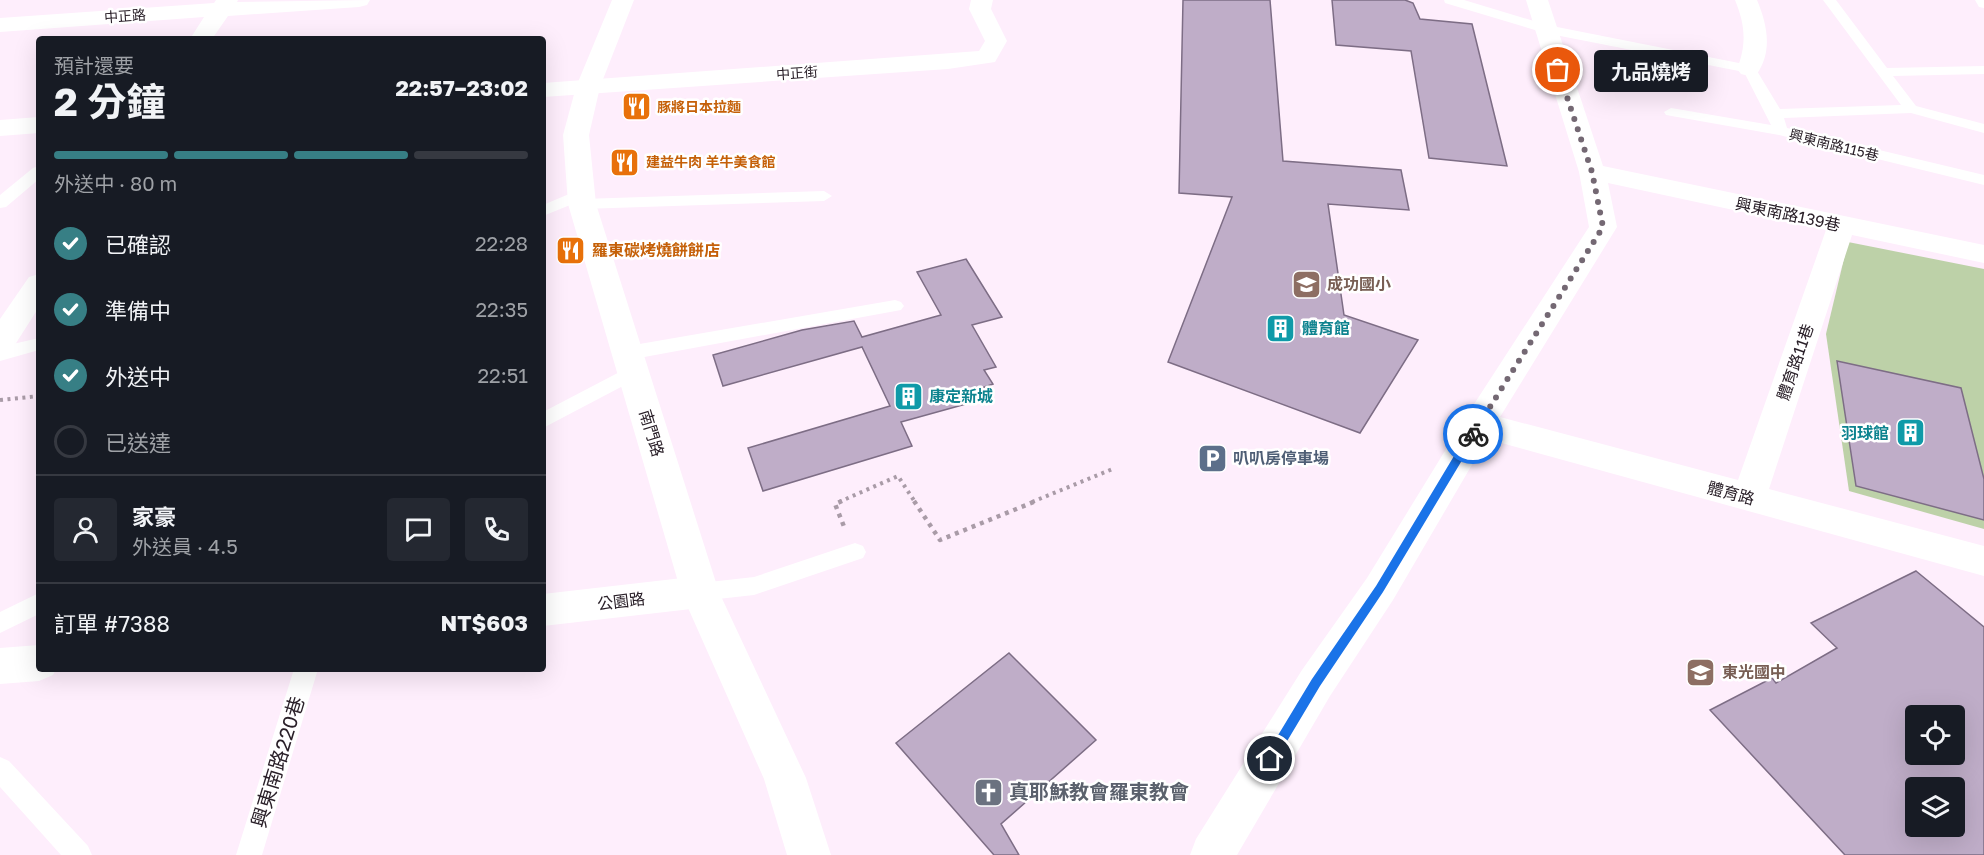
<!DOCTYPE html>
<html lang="zh-TW">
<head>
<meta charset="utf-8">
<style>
  :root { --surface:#171b24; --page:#242831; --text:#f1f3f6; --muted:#9ea1a6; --line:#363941; --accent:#377f85 }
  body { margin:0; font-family:"Golos Text","Noto Sans TC",sans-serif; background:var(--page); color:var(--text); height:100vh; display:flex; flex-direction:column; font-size:22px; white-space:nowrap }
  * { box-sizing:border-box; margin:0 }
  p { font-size:20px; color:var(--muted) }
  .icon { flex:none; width:33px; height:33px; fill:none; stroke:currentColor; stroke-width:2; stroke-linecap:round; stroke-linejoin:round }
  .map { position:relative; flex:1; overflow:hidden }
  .side { position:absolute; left:36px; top:36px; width:510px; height:636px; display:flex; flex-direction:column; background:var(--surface); border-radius:6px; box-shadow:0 6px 24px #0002 }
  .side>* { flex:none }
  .controls { position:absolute; left:1905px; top:705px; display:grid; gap:12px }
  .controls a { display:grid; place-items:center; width:60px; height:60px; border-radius:6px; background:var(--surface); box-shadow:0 6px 24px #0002; font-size:30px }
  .pin { position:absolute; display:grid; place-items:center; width:51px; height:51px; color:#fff; margin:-26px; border:3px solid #fff; border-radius:50%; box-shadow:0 2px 6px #0007 }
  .courier { position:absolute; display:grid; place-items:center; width:60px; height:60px; margin:-30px; border:4px solid #1a73e8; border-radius:50%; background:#fff; color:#222; box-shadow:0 2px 8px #0007 }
  .bubble { position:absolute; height:42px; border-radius:6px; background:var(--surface); box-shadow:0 6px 24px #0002; font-size:20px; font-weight:700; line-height:42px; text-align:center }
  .head em { font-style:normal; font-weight:700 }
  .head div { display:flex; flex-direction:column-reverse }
  .head { display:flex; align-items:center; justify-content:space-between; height:102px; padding:0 18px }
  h1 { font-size:39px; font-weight:700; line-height:45px }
  .bar { display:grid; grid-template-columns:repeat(4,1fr); gap:9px 6px; align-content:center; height:72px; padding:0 18px }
  .bar i { height:8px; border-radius:4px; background:var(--line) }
  .bar .current { background:var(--accent) }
  .bar p { grid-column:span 4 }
  .line { display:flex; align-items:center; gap:15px; padding:0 18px; border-top:2px solid var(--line) }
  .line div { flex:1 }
  .round { display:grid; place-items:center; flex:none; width:63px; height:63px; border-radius:6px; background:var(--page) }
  ol { padding:0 18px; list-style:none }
  li { display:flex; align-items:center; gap:18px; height:66px }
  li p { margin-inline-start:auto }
  li .icon { padding:6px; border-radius:50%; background:var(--accent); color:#fff; stroke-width:4 }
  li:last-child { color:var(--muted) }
  li i { width:33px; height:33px; border:3px solid var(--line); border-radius:50% }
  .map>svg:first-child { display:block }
</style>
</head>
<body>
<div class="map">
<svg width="1984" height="855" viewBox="0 0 1984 855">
  <rect width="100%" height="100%" fill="#feeefc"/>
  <path fill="#bdd1a8" d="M1848 242 1984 269V529L1849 491 1826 334Z"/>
  <path fill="#bfadc8" stroke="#7d6d85" stroke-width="1.5" fill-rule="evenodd" d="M1183 0H1270L1283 161 1401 170 1409 210 1328 204 1344 315 1418 340 1360 433 1168 362 1232 197 1179 193Z
    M1332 0H1405L1413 3 1420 19 1472 24 1507 166 1429 158 1411 51 1336 45Z
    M966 259 1002 317 972 325 996 367 984 370 993 384 979 389 984 399 901 422 912 446 763 491 748 448 890 406 862 347 723 386 713 355 802 330 854 321 862 337 941 315 917 272Z
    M1837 361 1961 388 1984 479V520L1856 486Z
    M1916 571 1984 627V855H1845L1710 710 1772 678 1776 683 1837 648 1811 623ZM1916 716H1954V754H1916ZM1916 788H1954V826H1916Z
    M1009 653 1096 740 1001 824 1019 855H994L896 743Z"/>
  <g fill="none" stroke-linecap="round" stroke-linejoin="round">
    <path stroke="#a99ba7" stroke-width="4" stroke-dasharray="3 4.5" stroke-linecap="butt" d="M0 400 39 396
      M839 502 898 476 915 502
      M1032 502 1115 468"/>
    <path stroke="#a99ba7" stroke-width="4.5" stroke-dasharray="4 5" stroke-linecap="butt" d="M842 501 835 504 845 529
      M914 501 940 540 1036 501"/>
    <path fill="#fff" fill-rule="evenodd" d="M1444 0H1464L1547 25 1754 66 1780 109 1901 105 1823 0H1836L1887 68 1984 66V74L1893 76 1916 106 1984 124V133L1911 113 1784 118 1787 128 1984 175V185L1779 135 1666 115 1664 112 1671 108 1771 125 1744 72 1545 33 1445 3Z
      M1975 0H1984V8L1979 7Z
      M39 166V179L6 207 0 208V195L33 168Z
      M581 189 589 194 583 199 824 191 832 196 824 201 582 209 576 208 575 203 543 216V205Z
      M895 300 901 302 904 306 901 310 628 360 622 358 619 353 622 348 628 346Z
      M39 338V350L0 361V347Z
      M633 365 640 367 642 372 640 377 543 428V412Z
      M855 543 863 546 866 552 863 558 754 595 700 601 692 599 689 592 692 585 700 583 754 577Z
      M39 593V614L0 633V612Z
      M294 669H318L262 855H236Z
      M0 757 9 761 88 846 92 855H61L0 787Z"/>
    <path fill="#fff" fill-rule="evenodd" d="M216 0H238L237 2 370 0 367 5 359 7 228 16 212 39H190L204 17 0 32V18L214 3Z
      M971 0H993L991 9 1007 41 995 62 948 69 543 97V83L979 51 985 41 969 9Z
      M1526 0H1548L1603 166 1984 245V263L1852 235 1769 489 1984 546V576L1487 439 1393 600 1330 696 1237 855H1190L1196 839 1302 670 1367 578 1467 415 1589 227 1579 172ZM1608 183 1826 230 1738 480 1500 417 1617 227Z
      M1735 0H1757C1767 24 1773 51 1757 74L1749 76 1741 74 1737 69C1747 44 1745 24 1735 0Z
      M39 117V133L0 136V120Z
      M39 274V307L11 351 0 354V319L29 277Z
      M700 576 713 581 719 592 713 603 700 608 543 626V594Z
      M39 645V669H56L53 675 39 681 0 684V648Z"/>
    <path fill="#fff" fill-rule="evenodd" d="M612 0H634L600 87 589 135 596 204 719 592 806 778 831 855H787L764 779 681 592 568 204 563 135 576 87Z"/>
  </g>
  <path fill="#1a73e8" d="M1473 430 1476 431V437L1383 592 1320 686 1274 763H1266L1264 759 1266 755 1312 679 1376 586 1469 431Z"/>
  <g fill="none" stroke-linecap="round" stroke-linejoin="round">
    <path stroke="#746873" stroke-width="6" stroke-dasharray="0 10.8" d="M1473 434 1603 227 1592 172 1558 70"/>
  </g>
  <defs>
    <symbol id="restaurant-square" viewBox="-11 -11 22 22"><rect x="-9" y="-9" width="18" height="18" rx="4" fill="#e8710a" stroke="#fff"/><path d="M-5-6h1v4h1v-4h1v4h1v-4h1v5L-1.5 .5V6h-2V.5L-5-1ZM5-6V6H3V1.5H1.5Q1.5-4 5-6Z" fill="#fff"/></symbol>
    <symbol id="school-square" viewBox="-11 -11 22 22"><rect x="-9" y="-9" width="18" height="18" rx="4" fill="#8d6e63" stroke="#fff"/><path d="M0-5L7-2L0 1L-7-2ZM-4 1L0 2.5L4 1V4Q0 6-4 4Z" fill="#fff"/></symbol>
    <symbol id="building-square" viewBox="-11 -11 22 22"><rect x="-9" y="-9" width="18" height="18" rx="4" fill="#0f9aa8" stroke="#fff"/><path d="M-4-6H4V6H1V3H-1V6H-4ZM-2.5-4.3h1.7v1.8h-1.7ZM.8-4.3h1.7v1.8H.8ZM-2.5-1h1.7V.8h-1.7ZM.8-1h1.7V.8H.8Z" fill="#fff"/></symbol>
    <symbol id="parking-square" viewBox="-11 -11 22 22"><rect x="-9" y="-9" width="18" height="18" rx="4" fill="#5c6f8a" stroke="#fff"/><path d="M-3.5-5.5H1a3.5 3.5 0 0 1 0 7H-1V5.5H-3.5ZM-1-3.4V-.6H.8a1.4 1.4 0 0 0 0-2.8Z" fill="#fff"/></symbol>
    <symbol id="church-square" viewBox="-11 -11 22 22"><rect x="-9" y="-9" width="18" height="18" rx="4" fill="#6b7280" stroke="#fff"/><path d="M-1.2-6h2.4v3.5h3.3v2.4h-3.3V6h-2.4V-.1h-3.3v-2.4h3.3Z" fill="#fff"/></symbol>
  </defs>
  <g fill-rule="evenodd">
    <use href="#restaurant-square" x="620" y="90" width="33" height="33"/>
    <use href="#restaurant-square" x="608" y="146" width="33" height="33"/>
    <use href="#restaurant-square" x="554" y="234" width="33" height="33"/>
    <use href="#school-square" x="1290" y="268" width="33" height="33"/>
    <use href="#building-square" x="1264" y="312" width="33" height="33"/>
    <use href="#building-square" x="892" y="380" width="33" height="33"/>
    <use href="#building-square" x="1894" y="416" width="33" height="33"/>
    <use href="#parking-square" x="1196" y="442" width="33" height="33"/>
    <use href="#school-square" x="1684" y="656" width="33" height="33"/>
    <use href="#church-square" x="972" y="776" width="33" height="33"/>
  </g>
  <g text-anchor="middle" stroke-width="5" stroke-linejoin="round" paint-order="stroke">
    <g font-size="14" fill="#2a2029" stroke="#fff">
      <text transform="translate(125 16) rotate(-4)" y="5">中正路</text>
      <text transform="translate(797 73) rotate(-4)" y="5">中正街</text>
      <text transform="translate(1834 145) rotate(14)" y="5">興東南路115巷</text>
    </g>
    <g font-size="14" font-weight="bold" fill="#c56008" stroke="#fff" text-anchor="start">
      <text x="657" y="112">豚將日本拉麵</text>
      <text x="646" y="167">建益牛肉 羊牛美食館</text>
    </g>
    <g font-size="16" fill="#2a2029" stroke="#fff">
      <text transform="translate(1788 214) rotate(12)" y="6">興東南路139巷</text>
      <text transform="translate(1795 362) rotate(-71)" y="6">體育路11巷</text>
      <text transform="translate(652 433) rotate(73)" y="6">南門路</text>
      <text transform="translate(1731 493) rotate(15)" y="6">體育路</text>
      <text transform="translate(621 601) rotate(-7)" y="6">公園路</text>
    </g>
    <g font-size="16" font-weight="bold" fill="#c56008" stroke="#fff" text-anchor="start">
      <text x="592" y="256">羅東碳烤燒餅餅店</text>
    </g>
    <g font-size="16" font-weight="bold" fill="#785e54" stroke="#fff" text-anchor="start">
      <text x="1327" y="290">成功國小</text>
      <text x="1722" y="678">東光國中</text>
    </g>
    <g font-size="16" font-weight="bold" fill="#0d838f" stroke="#fff" text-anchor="start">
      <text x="1302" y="334">體育館</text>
      <text x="929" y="402">康定新城</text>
      <text x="1889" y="439" text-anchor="end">羽球館</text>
    </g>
    <g font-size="16" font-weight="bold" fill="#4e5e75" stroke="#fff" text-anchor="start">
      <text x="1233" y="464">叭叭房停車場</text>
    </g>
    <g font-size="20" fill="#2a2029" stroke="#fff">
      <text transform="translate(278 762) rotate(-73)" y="7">興東南路220巷</text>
    </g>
    <g font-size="20" font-weight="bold" fill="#5b616d" stroke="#fff" text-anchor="start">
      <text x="1009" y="799">真耶穌教會羅東教會</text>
    </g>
  </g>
</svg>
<div class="controls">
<a><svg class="icon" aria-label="locate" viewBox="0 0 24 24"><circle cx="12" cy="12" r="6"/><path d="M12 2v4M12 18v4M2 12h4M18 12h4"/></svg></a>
<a><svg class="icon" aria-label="layers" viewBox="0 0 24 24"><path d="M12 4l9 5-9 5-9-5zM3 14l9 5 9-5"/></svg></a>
</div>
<div class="pin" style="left:1558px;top:70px;background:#ea580c"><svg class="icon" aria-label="bag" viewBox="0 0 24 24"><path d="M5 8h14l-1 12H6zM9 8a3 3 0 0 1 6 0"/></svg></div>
<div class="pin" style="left:1270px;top:759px;background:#1f2937"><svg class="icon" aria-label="home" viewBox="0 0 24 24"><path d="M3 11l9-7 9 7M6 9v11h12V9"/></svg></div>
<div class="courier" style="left:1473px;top:434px"><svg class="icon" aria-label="bike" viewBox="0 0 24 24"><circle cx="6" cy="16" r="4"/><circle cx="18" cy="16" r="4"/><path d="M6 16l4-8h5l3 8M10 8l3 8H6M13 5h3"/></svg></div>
<div class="bubble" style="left:1594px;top:50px;width:114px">九品燒烤</div>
<section class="side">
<div class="head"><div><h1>2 分鐘</h1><p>預計還要</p></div><em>22:57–23:02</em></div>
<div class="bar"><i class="current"></i><i class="current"></i><i class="current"></i><i></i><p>外送中 · 80 m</p></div>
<ol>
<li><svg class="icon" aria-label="check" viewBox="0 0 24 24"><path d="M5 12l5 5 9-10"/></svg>已確認<p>22:28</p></li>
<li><svg class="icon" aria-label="check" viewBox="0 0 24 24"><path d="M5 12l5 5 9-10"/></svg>準備中<p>22:35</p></li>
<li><svg class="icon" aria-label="check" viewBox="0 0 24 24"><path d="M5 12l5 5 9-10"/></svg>外送中<p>22:51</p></li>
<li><i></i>已送達</li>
</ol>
<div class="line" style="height:108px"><a class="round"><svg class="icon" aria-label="person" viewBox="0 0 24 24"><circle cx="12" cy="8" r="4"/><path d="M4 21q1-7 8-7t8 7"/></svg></a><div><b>家豪</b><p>外送員 · 4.5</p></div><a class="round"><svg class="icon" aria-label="chat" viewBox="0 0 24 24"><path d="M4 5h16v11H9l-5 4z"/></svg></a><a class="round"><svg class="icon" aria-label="phone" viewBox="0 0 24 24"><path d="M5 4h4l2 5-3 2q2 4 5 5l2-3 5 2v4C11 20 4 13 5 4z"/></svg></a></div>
<div class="line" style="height:78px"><div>訂單 #7388</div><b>NT$603</b></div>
</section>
</div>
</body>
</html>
